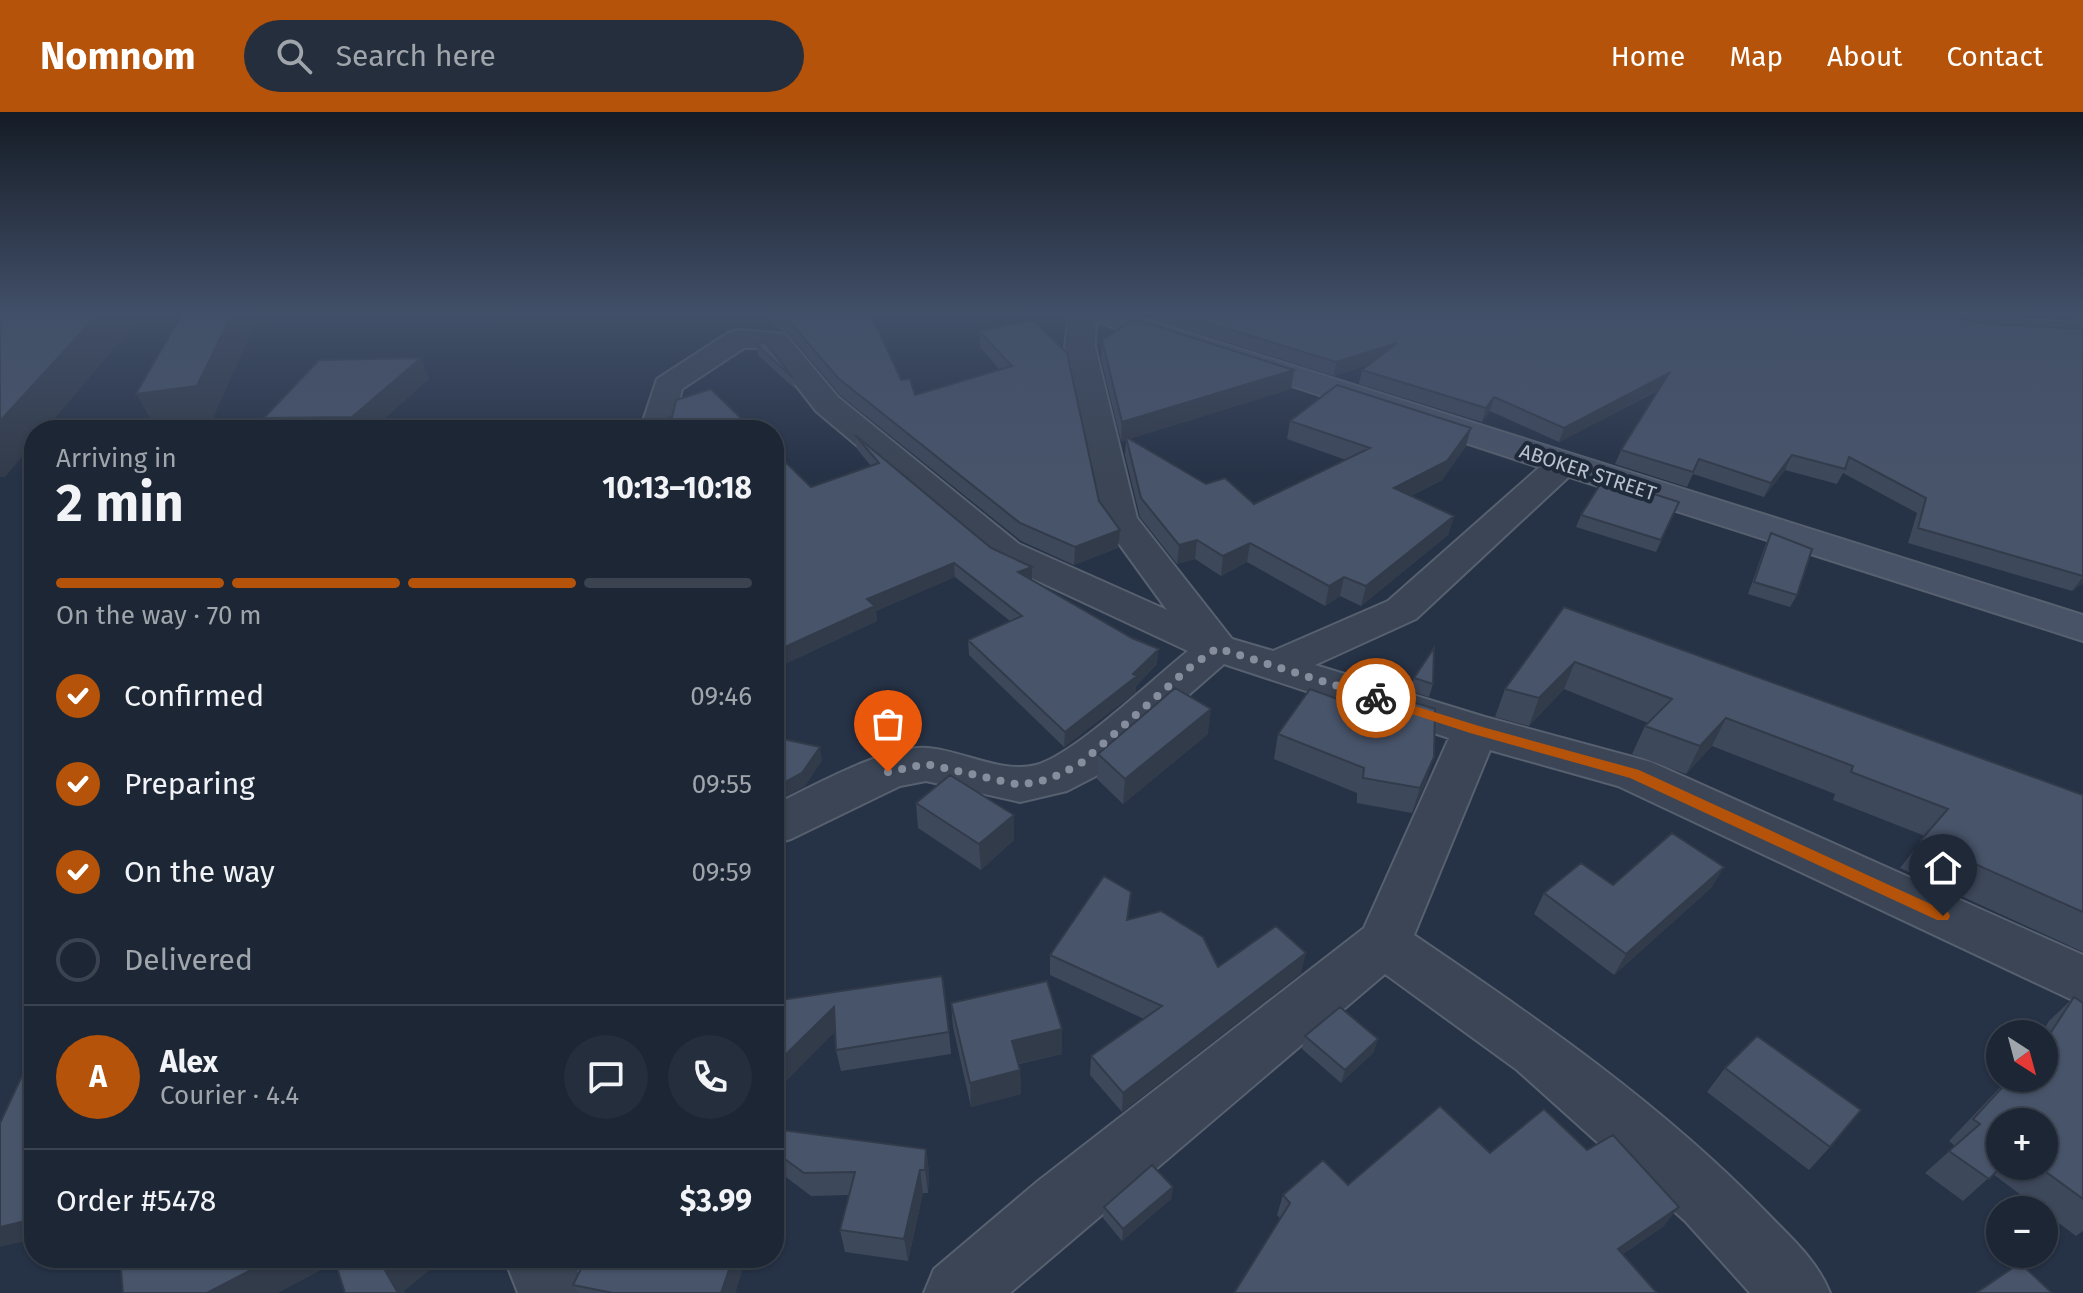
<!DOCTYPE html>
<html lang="en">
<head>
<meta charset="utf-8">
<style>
  :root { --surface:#1c2634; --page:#252e3c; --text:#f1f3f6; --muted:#a0a5ac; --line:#3a434f; --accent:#b45309 }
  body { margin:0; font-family:"Fira Sans",sans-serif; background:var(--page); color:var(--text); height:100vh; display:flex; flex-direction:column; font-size:30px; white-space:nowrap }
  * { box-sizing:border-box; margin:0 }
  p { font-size:26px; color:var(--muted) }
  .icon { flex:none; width:44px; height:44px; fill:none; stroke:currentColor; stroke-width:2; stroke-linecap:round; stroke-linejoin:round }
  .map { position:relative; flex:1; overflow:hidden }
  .sheet { position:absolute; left:24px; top:308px; width:760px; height:848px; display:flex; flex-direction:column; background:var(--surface); border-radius:32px; box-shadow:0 2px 6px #0004,0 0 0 2px var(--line) }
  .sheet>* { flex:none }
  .needle { width:52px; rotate:144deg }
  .tools { position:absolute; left:1986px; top:908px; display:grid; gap:16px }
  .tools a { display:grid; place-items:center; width:72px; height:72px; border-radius:50%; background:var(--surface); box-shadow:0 2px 6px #0004,0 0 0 2px var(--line); font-size:40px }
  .pin { position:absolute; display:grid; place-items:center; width:68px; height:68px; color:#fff; margin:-82px -34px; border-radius:50% 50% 50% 0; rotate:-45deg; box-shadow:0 0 8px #0007 }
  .pin .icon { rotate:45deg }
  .courier { position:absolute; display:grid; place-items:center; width:80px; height:80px; margin:-40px; border:6px solid #b45309; border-radius:50%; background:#fff; color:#222; box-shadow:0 2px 10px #0007 }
  .overview em { font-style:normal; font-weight:700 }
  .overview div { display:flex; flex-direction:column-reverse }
  .overview { display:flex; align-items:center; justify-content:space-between; height:136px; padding:0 32px }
  h1 { font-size:52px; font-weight:700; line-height:60px }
  .bar { display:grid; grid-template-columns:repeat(4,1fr); gap:12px 8px; align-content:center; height:96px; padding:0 32px }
  .bar i { height:10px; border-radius:6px; background:var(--line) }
  .bar .active { background:var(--accent) }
  .bar p { grid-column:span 4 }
  .line { display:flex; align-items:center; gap:20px; padding:0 32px; border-top:2px solid var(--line) }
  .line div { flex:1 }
  .round { display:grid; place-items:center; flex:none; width:84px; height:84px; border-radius:42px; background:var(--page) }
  ol { padding:0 32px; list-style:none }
  li { display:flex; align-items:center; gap:24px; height:88px }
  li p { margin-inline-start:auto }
  li .icon { padding:8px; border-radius:50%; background:var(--accent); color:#fff; stroke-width:4 }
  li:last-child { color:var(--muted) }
  li i { width:44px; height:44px; border:4px solid var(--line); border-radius:50% }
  header { display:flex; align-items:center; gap:48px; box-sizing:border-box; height:112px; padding:0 40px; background:var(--accent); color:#fff }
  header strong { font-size:38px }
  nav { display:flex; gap:44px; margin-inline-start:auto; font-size:28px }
  .search { width:560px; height:72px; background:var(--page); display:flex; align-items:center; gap:20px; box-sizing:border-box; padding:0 28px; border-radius:44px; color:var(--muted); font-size:30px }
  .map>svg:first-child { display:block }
</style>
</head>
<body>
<header>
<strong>Nomnom</strong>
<div class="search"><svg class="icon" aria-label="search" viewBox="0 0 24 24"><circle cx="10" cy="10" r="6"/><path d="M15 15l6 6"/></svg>Search here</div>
<nav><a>Home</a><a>Map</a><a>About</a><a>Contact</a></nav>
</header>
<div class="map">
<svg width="2083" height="1181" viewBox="0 0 2083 1181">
  <rect width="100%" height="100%" fill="#263246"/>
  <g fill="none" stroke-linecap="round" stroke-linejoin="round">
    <defs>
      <path id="minor" d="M1069 200H1096L1095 235 1137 406 1232 527 1273 539 1388 489 1551 345 1563 342 1575 345 1580 352 1575 359 1416 507 1315 553 1485 605 1651 650 2083 843V893L1618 674 1490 638 1414 823C1538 907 1663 993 1767 1101 1791 1126 1817 1148 1830 1181H1750L1685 1109 1517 958 1385 862 1010 1181H924L934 1157 1038 1069 1364 816 1449 626 1224 552 1096 664 1067 679 1020 690 926 669 900 674 791 727 774 732V693C812 675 887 632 928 636 963 639 1002 662 1036 653 1074 643 1154 566 1188 539L993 448 816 299 767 236H744L682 277 672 318H640L657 267 728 221 738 218 785 222 838 285 1019 432 1167 498 1101 407 1065 235Z
        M1887 200H1946L1981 206 2072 210 2083 208V225L2073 228 1981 222 1901 208 1891 206Z
        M513 1146H581L577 1158 586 1181H518L509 1158Z"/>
      <path id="secondary" d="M1081 200H1122L2083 503V529L1551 359 1085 206Z"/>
    </defs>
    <use href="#minor" stroke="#57606f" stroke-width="4"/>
    <use href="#secondary" stroke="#57606f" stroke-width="4"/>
    <use href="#minor" fill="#3b4555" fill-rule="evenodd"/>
    <use href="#secondary" fill="#495368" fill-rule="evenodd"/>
  </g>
  <path fill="#3e485b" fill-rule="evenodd" d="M766 200H870L901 268 915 283 1000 258 980 235 979 219 1033 208 1099 389 1118 436 1074 453 1021 429 840 283 787 220 779 218Z
    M1150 200H1922L1988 212 2083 217V471L2072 479 1908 431 1917 401 1843 361 1837 372 1785 358 1764 385 1693 362 1687 375 1615 352 1621 338 1659 278 1559 330 1490 299 1482 310 1359 272 1362 258 1368 253 1334 264 1150 206Z
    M1961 200H2083V206L1981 203Z
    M1102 228 1294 258 1291 277 1129 327 1206 372 1254 392 1346 348 1287 327 1290 309 1466 334 1442 368 1411 384 1454 404 1448 423 1361 494 1340 484 1325 494 1247 450 1221 464 1195 447 1177 452 1140 405 1125 343 1126 328 1121 329 1101 247Z
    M756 232 793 266 795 277 758 243Z
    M429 267 371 318H269L264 306Z
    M666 307 753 318H668Z
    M855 323 991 436 1032 455V469L1157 552 1136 574V580L1064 635 969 543 968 528 1010 509 955 465 876 499 877 509 774 557V339L811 375 871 354 857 337Z
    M1679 390 1656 440 1576 415 1581 403Z
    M1771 421 1797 483 1790 495 1748 482 1765 434Z
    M1564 495 2083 683V840L1900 756 1925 724 1833 688 1835 682 1712 634 1686 662 1632 642 1645 614 1648 611 1564 577 1529 614 1495 605 1505 577Z
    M1414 566 1433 572 1429 585 1410 579Z
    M1208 622 1123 692 1097 667 1098 642Z
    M1278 622 1426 670 1412 701 1357 691V681L1274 647Z
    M774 625 822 648 805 674 780 687 774 685Z
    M916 691 1014 728 981 758 918 716Z
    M1724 755 1711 776 1614 863 1534 802 1544 781 1613 773Z
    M1128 807 1218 855 1301 861 1122 1000 1090 963 1091 944 1144 907 1050 863V843Z
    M2074 885 2083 891V1119L2076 1124 2044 1100V1098H2041L1993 1062 1963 1089 1925 1061 1955 1034 1949 1029 2009 966H2044V922H2041L2049 909ZM2044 1010V1054H2000Z
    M774 889 949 920 951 942 841 959 836 938 835 919 774 981Z
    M951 891 1062 917V942L1019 952 1020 958 1021 982 971 995 953 915Z
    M1305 924 1374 940 1341 971 1302 937Z
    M1725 956 1830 1035 1809 1058 1707 980Z
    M774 1017 926 1037 929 1060 928 1081H923L908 1149 845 1140 840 1118 849 1083 811 1084 774 1056Z
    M1490 1041 1664 1114 1623 1142 1281 1107 1277 1103 1283 1083 1348 1073Z
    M1173 1075 1171 1087 1122 1129 1103 1106 1104 1095Z
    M586 1146H746L735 1181H579L573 1173Z"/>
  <path fill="#323b4a" d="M100 200H145L45 318H34V331L5 365H0V309Z
    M233 200H261L213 306 154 313 136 282Z
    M1397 231 1394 245 1334 264 1336 250Z
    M421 246 429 267 371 318H358L352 305Z
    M1294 258 1291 277 1126 328V325V328L1121 329 1122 310Z
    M1669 261 1663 275 1559 330 1564 316Z
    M1494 285 1490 299 1482 310 1486 296Z
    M1471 316 1466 334 1442 368 1389 395 1394 376Z
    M1792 343 1785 358 1764 385 1771 371Z
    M1454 404 1448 423 1361 494 1366 474Z
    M1120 418 1118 436 1074 453 1075 435Z
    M1197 428 1195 447 1177 452 1179 433Z
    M1250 431 1247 450 1221 464 1223 444Z
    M954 451 955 465 876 499 877 509 774 557V540L867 487Z
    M1032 455V470L1018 460Z
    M1344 465 1340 484 1325 494 1329 474Z
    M2083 465V471L2072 479Z
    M1159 537 1157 552 1136 574V580L1064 635 1065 620 1133 562Z
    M1575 550 1564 577 1529 614 1539 586Z
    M1211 597 1208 622 1123 692 1125 667Z
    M1726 606 1712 634 1686 662 1700 634Z
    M820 635 822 648 805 674 780 687 778 674Z
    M1434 645 1426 670 1412 701 1420 676Z
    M1014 703V728L981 758 979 732Z
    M1724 755 1711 776 1614 863 1626 842Z
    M1306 841 1301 861 1122 1000 1123 981Z
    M834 895 839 916 774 981V954Z
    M1062 917V942L1012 953V929Z
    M1378 927 1374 940 1341 971 1345 958Z
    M1020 958 1021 982 971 995 970 971Z
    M926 1037 929 1060 928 1081 925 1058Z
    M920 1058 923 1081 908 1149 904 1127Z
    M1173 1075 1171 1087 1122 1129 1123 1117Z
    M1679 1095 1664 1114 1603 1155 1618 1137Z
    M34 1107V1127L0 1135V1115Z
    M274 1146H344L278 1181H207Z
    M394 1146H445L404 1179 405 1181H398L383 1155Z
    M733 1146H746L735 1181H721Z"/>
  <path fill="#48546a" stroke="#323b4a" stroke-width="2" d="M0 200H100L0 309Z
    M183 200H233L197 274 136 282Z
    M774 200H870L901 268 910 267 915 283 1012 254 979 219 1033 208 1067 241 1099 389 1120 418 1075 435 1020 411 838 266 785 204 776 202Z
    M1173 200H1922L1988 212 2083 217V464L1918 416 1926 386 1849 345 1845 357 1792 343 1771 371 1699 347 1693 360 1621 338 1669 261 1564 316 1494 285 1486 296 1362 258 1397 231 1336 250Z
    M1134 207 1294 258 1122 310 1102 228Z
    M765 230 793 266 756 232Z
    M421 246 352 305 264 306 319 248Z
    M1337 273 1471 316 1447 349 1394 376 1454 404 1366 474 1344 465 1329 474 1250 431 1223 444 1197 428 1179 433 1141 386 1126 325 1206 372 1225 366 1254 392 1370 336 1290 309Z
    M711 277 753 318H678L666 307 672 305 676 288Z
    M855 323 991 436 1032 455 1018 460 1132 526 1159 537 1133 562 1137 564 1065 620 968 528 1022 504 954 451 867 487 875 494 774 540V339L811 375 879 351Z
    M1604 366 1679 390 1661 428 1581 403Z
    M1771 421 1812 437 1797 483 1754 470Z
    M1564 495 2083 683V800L1921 728 1948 697 1851 660 1853 654 1726 606 1700 634 1645 614 1672 587 1575 550 1539 586 1505 577Z
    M1434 536 1433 572 1414 566Z
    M1175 576 1211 597 1125 667 1098 642Z
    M1310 577 1384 604 1397 585 1435 597 1434 645 1420 676 1363 666 1364 656 1278 622Z
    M774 625 820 635 802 661 778 674 774 673Z
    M950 663 1014 703 979 732 916 691Z
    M1672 721 1724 755 1626 842 1544 781 1581 751 1613 773Z
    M1104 764 1131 780 1127 808 1161 799 1203 825 1218 855 1276 814 1306 841 1123 981 1091 944 1162 894 1050 843Z
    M942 864 949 920 836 938 834 895 774 954V889Z
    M1047 869 1062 917 1012 929 1020 958 970 971 951 891Z
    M2074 885 2083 891V1087L2038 1054H2044V1010H2000V1054H2002L1989 1067 1949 1039 1980 1012 1973 1007 2011 966H2044V931Z
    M1340 895 1378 927 1345 958 1305 924Z
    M1757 924 1861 998 1830 1035 1725 956Z
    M34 950V1107L0 1115V1011L28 951Z
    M1440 994 1490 1041 1544 997 1587 1038 1613 1023 1679 1095 1618 1137 1657 1181H1234L1290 1091 1283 1083 1323 1048 1348 1073Z
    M774 1017 926 1037 925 1058H920L904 1127 840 1118 855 1060 804 1061 774 1039Z
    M1152 1053 1173 1075 1123 1117 1104 1095Z
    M120 1146H274L207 1181H123Z
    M334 1146H394L383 1155 398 1181H345Z
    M586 1146H733L721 1181H613L573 1173Z
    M2020 1151 2052 1181H1976Z"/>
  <linearGradient id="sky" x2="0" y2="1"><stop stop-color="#151c26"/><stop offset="0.55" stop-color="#414f68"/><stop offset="1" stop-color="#414f68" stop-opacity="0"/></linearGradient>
  <rect width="2083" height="365" fill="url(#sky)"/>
  <path fill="#b45309" d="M1376 582 1479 614 1639 658 1948 800 1950 804 1948 808H1937L1630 666 1470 621 1372 589V583Z"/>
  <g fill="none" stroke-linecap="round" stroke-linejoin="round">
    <path stroke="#868e9e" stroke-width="8" stroke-dasharray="0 14.4" d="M888 660 926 652 1020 673 1050 667 1080 652 1188 557 1217 536 1376 586"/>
  </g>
  <g text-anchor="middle" stroke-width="8" stroke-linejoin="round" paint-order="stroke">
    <g font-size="20" fill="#b9c0ce" stroke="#1f2a3a">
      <text transform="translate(1588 360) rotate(18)" y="7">ABOKER STREET</text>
    </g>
  </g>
</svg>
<div class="tools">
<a><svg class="needle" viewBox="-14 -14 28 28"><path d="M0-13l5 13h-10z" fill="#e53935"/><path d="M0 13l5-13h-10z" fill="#a0a5ac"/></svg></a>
<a>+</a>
<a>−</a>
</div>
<div class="pin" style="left:888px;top:660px;background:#ea580c"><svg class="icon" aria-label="bag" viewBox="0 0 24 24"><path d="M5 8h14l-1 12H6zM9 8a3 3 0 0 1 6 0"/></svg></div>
<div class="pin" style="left:1943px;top:804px;background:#1f2937"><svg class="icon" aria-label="home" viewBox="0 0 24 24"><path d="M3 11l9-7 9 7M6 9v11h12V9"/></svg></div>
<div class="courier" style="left:1376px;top:586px"><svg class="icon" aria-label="bike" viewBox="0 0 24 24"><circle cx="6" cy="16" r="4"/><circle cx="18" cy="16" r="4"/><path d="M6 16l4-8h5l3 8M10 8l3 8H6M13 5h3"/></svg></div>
<section class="sheet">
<div class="overview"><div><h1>2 min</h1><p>Arriving in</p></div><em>10:13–10:18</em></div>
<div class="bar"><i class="active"></i><i class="active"></i><i class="active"></i><i></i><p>On the way · 70 m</p></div>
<ol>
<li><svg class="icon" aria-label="check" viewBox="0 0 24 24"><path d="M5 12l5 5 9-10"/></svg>Confirmed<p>09:46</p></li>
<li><svg class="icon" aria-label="check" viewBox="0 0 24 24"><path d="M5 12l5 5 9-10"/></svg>Preparing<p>09:55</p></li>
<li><svg class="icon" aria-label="check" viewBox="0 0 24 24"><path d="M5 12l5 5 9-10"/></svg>On the way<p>09:59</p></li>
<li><i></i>Delivered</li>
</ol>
<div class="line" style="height:144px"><b class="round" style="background:var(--accent);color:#fff">A</b><div><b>Alex</b><p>Courier · 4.4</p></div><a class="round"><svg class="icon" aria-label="chat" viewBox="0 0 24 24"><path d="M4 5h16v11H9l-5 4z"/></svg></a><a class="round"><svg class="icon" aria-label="phone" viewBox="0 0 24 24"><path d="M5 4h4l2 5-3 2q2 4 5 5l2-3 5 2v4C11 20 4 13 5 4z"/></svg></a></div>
<div class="line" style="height:104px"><div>Order #5478</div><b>$3.99</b></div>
</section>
</div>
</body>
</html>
